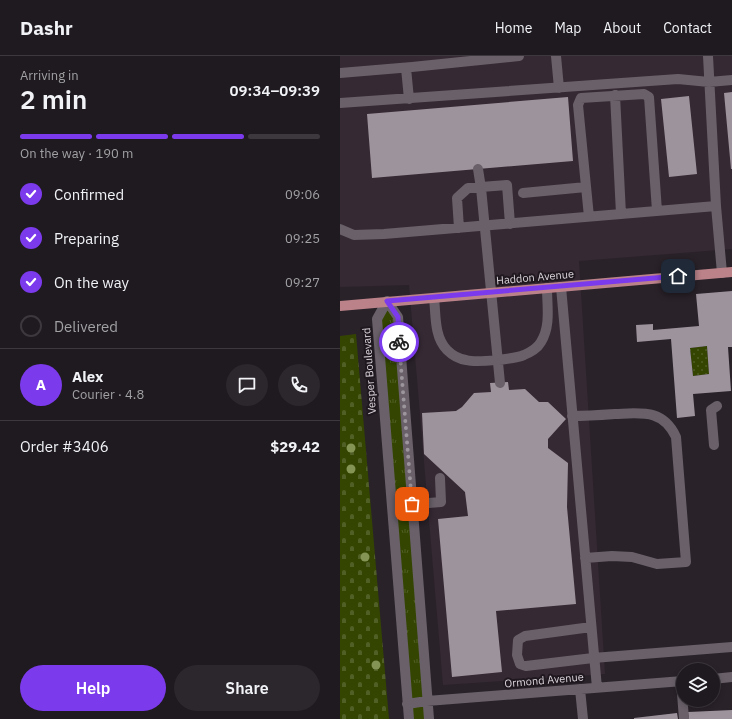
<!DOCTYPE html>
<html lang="en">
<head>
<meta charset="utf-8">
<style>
  :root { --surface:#1f1a1f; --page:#2c272c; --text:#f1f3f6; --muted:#a1a1a4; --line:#3c383d; --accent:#7c3aed }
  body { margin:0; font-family:"IBM Plex Sans",sans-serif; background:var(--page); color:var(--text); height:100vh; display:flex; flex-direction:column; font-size:15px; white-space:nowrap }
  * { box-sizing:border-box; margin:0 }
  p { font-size:13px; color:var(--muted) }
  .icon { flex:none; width:22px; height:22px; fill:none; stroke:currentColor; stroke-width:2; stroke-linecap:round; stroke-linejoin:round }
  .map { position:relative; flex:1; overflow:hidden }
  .sheet { display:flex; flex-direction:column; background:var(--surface); width:340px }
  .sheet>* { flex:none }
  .fabs { position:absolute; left:336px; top:607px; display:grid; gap:8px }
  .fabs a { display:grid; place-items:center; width:44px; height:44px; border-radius:50%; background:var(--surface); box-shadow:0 2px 6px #0003,0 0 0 1px var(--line); font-size:20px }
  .pin { position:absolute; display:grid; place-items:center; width:34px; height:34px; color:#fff; margin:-17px; border-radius:8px; box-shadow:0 2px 6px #0006 }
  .courier { position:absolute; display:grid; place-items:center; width:40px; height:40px; margin:-20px; border:3px solid #7c3aed; border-radius:50%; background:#fff; color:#222; box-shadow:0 1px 5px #0007 }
  .headline em { font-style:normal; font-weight:600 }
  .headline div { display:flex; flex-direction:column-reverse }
  .headline { display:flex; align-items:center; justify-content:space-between; height:68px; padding:0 20px }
  h1 { font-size:26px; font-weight:600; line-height:30px }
  .bar { display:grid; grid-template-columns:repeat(4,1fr); gap:6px 4px; align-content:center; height:48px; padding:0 20px }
  .bar i { height:5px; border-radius:3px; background:var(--line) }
  .bar .on { background:var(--accent) }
  .bar p { grid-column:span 4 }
  .line { display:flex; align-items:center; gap:10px; padding:0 20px; border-top:1px solid var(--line) }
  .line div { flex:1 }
  .round { display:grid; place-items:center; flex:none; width:42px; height:42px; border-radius:21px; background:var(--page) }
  ol { padding:0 20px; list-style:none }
  li { display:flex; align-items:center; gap:12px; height:44px }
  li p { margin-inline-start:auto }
  li .icon { padding:4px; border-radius:50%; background:var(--accent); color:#fff; stroke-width:4 }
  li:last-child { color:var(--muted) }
  li i { width:22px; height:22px; border:2px solid var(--line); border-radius:50% }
  .button { display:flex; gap:8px; margin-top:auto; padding:8px 20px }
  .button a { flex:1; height:46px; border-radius:24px; background:var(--accent); color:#fff; font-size:16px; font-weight:600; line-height:46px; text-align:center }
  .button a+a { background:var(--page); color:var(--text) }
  header { display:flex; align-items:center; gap:24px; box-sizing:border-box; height:56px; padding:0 20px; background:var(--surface); border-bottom:1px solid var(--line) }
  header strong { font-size:19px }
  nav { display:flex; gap:22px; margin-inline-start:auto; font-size:14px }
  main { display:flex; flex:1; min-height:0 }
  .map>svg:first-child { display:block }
</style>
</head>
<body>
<header>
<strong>Dashr</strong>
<nav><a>Home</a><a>Map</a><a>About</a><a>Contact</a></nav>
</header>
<main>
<section class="sheet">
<div class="headline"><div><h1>2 min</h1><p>Arriving in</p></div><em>09:34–09:39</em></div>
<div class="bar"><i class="on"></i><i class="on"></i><i class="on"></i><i></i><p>On the way · 190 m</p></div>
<ol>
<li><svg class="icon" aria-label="check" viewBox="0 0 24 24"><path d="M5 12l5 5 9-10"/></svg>Confirmed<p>09:06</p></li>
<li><svg class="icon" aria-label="check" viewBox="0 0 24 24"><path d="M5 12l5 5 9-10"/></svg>Preparing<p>09:25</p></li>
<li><svg class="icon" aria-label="check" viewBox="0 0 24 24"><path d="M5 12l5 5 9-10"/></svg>On the way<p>09:27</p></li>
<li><i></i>Delivered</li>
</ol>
<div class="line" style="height:72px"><b class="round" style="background:var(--accent);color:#fff">A</b><div><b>Alex</b><p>Courier · 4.8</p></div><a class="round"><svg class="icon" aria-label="chat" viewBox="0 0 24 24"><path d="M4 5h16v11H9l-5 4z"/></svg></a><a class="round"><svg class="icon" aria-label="phone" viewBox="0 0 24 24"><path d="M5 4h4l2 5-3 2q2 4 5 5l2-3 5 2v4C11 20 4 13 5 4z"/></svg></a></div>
<div class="line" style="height:52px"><div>Order #3406</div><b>$29.42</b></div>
<div class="button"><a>Help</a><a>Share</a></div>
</section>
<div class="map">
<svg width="392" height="663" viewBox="0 0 392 663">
  <defs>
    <pattern id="grass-tufts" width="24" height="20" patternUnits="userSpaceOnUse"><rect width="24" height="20" fill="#334500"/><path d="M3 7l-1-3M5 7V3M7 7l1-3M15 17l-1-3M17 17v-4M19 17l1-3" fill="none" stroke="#505f25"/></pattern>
    <pattern id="cemetery-stones" width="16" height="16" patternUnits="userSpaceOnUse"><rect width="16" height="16" fill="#334500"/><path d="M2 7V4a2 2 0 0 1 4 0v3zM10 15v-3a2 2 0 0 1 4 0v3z" fill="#505f25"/></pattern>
    <pattern id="garden-dots" width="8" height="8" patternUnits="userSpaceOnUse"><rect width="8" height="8" fill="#334500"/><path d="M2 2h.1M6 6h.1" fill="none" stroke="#505f25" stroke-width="1.8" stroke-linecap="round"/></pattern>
  </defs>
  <rect width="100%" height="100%" fill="#292229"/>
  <path fill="#352934" d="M0 0H392V193L239 205 265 618 103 629 69 229 0 231Z"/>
  <path fill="url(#grass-tufts)" d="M47 245 58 261 89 663H69L37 263Z"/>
  <path fill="url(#cemetery-stones)" d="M16 278 49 663H0V280Z"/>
  <path fill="url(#garden-dots)" d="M367 290 369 318 353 320 350 292Z"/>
  <path fill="#9d939d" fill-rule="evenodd" d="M392 36V113H391L384 37Z
    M349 40 357 118 329 121 321 43Z
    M228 41 233 105 32 122 27 58Z
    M392 235V291H388L391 335 353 338 355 360 337 362 331 283 297 286 296 269 313 268V274L359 270 356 238ZM367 290 369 318 353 320 350 292Z
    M168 326 169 334 185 333 199 346H208L226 363 208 383V392L228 407 227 451 236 548 156 555 162 616 112 621 98 463 128 460 125 436 84 398 82 357 116 355 122 351 134 337 151 336 150 327Z
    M392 654V663H349L348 656Z
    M337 657 338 663H294V662Z"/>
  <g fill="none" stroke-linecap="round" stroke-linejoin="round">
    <path stroke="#696069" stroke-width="10" d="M216 0 219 32
      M368 0 376 150 382 217
      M66 12 69 43
      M0 17 72 11 179 0
      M275 39 281 158
      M0 47 338 23 369 26 392 24
      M138 113 141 132 160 327
      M183 137 246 131
      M249 161 238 49 241 42 304 38 309 41 317 155
      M119 172 117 142 128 132 167 129 170 168
      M0 173 14 179 44 178 376 150
      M221 231 257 632
      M94 242C96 259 94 281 107 294 113 300 119 303 126 304 137 307 174 303 184 299 191 296 197 293 201 286 211 270 207 250 207 232
      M232 360C247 360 261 359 275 358 302 357 323 353 336 381L346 506 317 508 292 501 272 500 245 502
      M374 389 371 354 377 350
      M52 450 101 446 100 422
      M251 571 185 580 178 584 177 599 180 608 186 610 253 602 392 591
      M373 623 392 621
      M341 625 344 663
      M240 633 243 663
      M67 648 87 645 343 625
      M69 663 37 263 47 245 58 261 89 663"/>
    <path stroke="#bb8289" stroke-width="10" d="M0 250 392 216"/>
  </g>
  <g fill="#839455">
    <circle cx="11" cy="392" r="4.5"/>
    <circle cx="11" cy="413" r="4.5"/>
    <circle cx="25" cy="501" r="4.5"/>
    <circle cx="36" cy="609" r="4.5"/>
  </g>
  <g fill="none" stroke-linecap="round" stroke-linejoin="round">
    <path stroke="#9c969c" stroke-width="4" stroke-dasharray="0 7.2" d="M59 286 72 448"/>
    <path stroke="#7c3aed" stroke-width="5" d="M59 286 58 261 47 245 338 220"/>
  </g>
  <g text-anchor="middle" stroke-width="4" stroke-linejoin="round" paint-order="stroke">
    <g font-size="11" fill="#dad5da" stroke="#20181f">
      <text transform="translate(195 221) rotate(-5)" y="4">Haddon Avenue</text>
      <text transform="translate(29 315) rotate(-94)" y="4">Vesper Boulevard</text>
      <text transform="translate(204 624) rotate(-5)" y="4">Ormond Avenue</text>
    </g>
  </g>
</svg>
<div class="fabs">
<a><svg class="icon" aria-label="layers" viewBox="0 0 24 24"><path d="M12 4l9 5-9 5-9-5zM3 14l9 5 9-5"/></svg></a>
</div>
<div class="pin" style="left:72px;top:448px;background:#ea580c"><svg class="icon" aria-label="bag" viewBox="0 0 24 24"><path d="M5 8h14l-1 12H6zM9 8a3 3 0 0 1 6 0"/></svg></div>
<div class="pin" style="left:338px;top:220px;background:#1f2937"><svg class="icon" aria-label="home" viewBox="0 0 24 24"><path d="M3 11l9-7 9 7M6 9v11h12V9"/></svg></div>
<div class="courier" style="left:59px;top:286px"><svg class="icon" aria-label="bike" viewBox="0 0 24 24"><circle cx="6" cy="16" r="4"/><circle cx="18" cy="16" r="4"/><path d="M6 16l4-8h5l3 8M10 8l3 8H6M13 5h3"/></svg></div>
</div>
</main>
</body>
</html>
